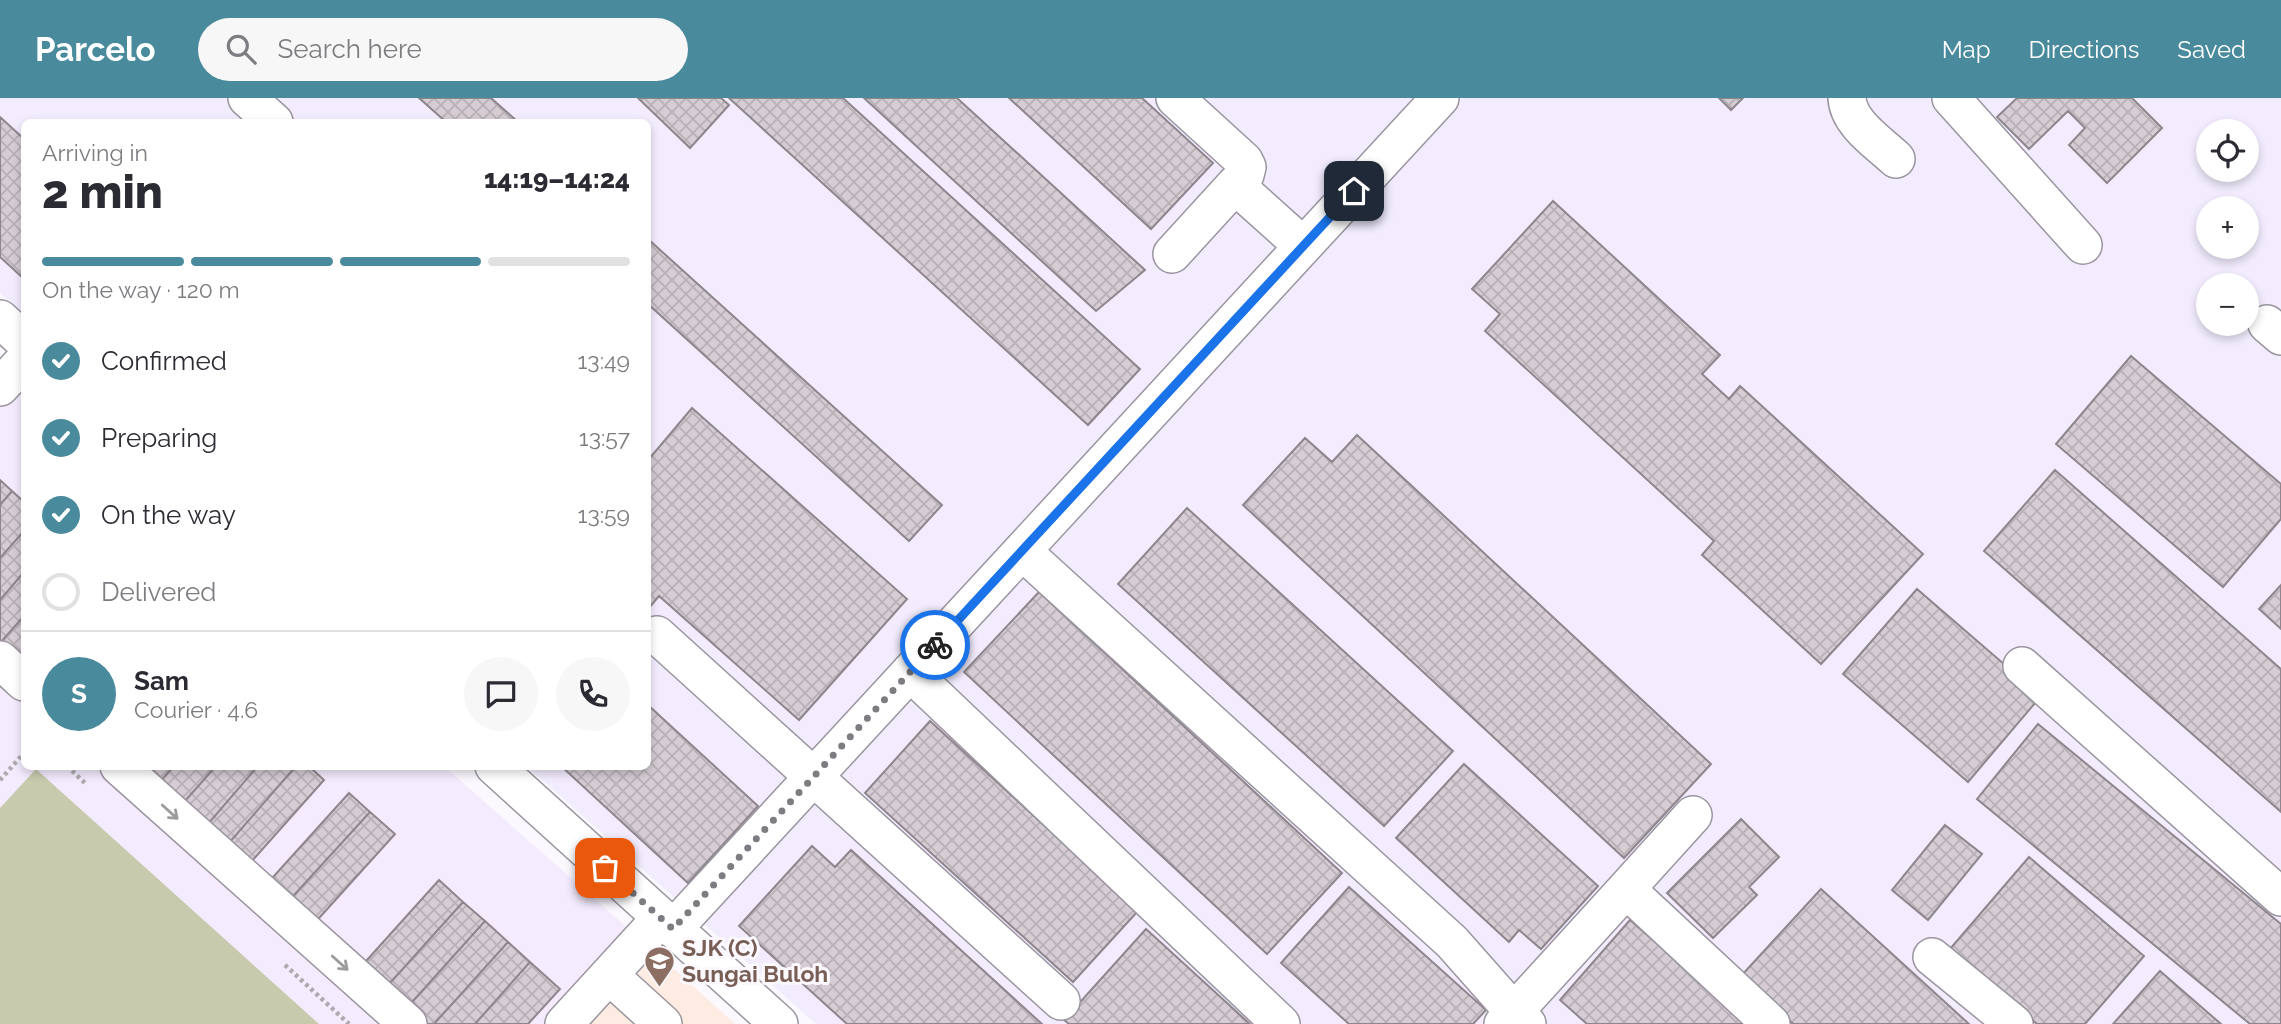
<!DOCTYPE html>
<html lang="en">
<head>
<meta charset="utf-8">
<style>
  :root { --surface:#fff; --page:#f7f7f7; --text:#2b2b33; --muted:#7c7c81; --line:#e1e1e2; --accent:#498a9c }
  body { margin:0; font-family:Raleway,sans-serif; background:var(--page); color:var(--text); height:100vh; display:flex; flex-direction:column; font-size:26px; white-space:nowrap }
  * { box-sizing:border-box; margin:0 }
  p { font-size:23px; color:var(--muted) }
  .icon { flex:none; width:38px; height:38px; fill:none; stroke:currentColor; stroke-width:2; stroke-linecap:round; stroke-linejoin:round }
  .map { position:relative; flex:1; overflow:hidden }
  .panel { position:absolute; left:21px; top:21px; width:630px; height:651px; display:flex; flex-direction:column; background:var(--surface); border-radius:10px; box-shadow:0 4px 10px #0003 }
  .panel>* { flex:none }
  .buttons { position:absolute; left:2196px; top:21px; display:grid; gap:14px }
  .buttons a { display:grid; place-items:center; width:63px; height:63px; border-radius:50%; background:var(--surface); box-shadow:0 4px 10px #0003; font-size:35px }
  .pin { position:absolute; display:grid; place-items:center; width:60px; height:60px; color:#fff; margin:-30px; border-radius:14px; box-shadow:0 4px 10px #0006 }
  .courier { position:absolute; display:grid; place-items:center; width:70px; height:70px; margin:-35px; border:5px solid #1a73e8; border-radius:50%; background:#fff; color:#222; box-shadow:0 2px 9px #0007 }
  .headline em { font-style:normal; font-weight:800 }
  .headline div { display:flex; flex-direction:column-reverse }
  .headline { display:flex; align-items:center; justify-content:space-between; height:119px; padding:0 21px }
  h1 { font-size:46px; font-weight:800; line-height:52px }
  .bar { display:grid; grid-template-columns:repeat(4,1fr); gap:10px 7px; align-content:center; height:84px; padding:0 21px }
  .bar i { height:9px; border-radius:5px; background:var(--line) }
  .bar .current { background:var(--accent) }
  .bar p { grid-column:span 4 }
  .line { display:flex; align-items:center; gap:18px; padding:0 21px; border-top:2px solid var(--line) }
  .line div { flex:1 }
  .round { display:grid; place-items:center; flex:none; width:74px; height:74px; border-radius:37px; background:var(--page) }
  ol { padding:0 21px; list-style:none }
  li { display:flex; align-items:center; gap:21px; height:77px }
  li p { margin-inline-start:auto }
  li .icon { padding:7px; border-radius:50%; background:var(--accent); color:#fff; stroke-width:4 }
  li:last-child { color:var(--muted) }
  li i { width:38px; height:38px; border:4px solid var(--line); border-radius:50% }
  header { display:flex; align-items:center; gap:42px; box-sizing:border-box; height:98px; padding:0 35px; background:var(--accent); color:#fff }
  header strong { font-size:33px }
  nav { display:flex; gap:38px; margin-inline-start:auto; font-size:24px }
  .search { width:490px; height:63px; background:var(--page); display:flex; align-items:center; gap:18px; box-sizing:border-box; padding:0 24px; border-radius:38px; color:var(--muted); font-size:26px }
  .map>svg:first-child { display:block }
</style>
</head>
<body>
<header>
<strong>Parcelo</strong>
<div class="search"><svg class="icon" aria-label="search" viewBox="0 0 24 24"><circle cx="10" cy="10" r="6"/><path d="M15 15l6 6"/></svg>Search here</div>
<nav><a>Map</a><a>Directions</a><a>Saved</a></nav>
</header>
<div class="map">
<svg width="2281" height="926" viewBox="0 0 2281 926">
  <defs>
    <pattern id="building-cross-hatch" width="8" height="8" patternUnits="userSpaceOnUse" patternTransform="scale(1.75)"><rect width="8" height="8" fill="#d6ccd4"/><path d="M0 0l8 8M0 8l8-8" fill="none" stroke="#b8b0b7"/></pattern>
  </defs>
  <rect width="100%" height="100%" fill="#fbf8fe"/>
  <path fill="#f4ecfe" d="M0 276 24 298V668L445 669 655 854 590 926H0Z"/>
  <path fill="#f2ecfe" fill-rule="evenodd" d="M0 0H2281V926H816L528 669 648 668V24H24V217L0 195ZM2208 33H2247V72H2208ZM2208 110H2247V149H2208ZM2208 187H2247V226H2208Z"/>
  <path fill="#feebe2" d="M655 854 735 926H590Z"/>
  <path fill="#c8caae" d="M36 671 319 926H0V710Z"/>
  <path fill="url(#building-cross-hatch)" stroke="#8f868d" stroke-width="2" d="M419 0H491L518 24H446Z
    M638 0H721L729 7 690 50Z
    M729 0H843L1140 271 1088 327Z
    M864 0H957L1145 172 1096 213Z
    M1009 0H1142L1213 65 1151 131Z
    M1719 0H1743L1731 12Z
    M2017 0H2132L2162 30 2107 85 2069 47 2085 30 2068 13 2029 51 1997 19Z
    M0 19 24 41V181L0 159Z
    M1553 103 1720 257 1702 276 1729 301 1740 288 1923 456 1821 566 1702 457 1714 443 1485 233 1500 216 1472 191Z
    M648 141 942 407 909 443 648 206Z
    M2131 258 2281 386V421L2223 489 2056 346Z
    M692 310 907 501 799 622 659 498 648 511V362Z
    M1357 337 1711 666 1624 760 1243 407 1305 340 1332 364Z
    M2055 372 2281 571V714L1984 453Z
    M0 382 12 393 0 407Z
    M12 393 24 404V433L0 460V407Z
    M1187 410 1453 653 1384 728 1118 486Z
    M24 433V474L0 502V460Z
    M24 474V518L0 545V502Z
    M2281 487V531L2259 511Z
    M1917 491 2041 598 1968 684 1843 576Z
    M1039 494 1342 775 1267 856 964 574Z
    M24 518V558L14 569 0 545Z
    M648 607 758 708 688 785 561 668H648Z
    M930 623 1138 813 1073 884 865 695Z
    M2038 626 2281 826V926H2250L1977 701Z
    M1464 666 1598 788 1541 851 1519 832 1509 844 1396 740Z
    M128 668H174L153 692Z
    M174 668H216L177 712 153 692Z
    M216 668H258L201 734 177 712Z
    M258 668H296L222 753 201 734Z
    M296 668H309L324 682 244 772 222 753Z
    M349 695 370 714 285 807 265 788Z
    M370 714 395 736 311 829 285 807Z
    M1741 721 1779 759 1749 789 1757 797 1713 840 1667 795Z
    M1945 727 1982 756 1928 822 1892 792Z
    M812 748 835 769 851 752 1042 926H847L739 828Z
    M2029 759 2144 858 2085 926H2037L1950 851Z
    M439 782 463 804 382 894 358 872Z
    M1349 789 1486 912 1473 926H1349L1281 865Z
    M1821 791 1969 926H1793L1741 878Z
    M463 804 485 823 404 913 382 894Z
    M1630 822 1749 926H1587L1560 902Z
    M485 823 508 844 434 926H418L404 913Z
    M1146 831 1250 926H1069L1064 922Z
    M508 844 530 864 475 926H434Z
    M530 864 560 891 528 926H475Z
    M2160 873 2221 926H2113Z"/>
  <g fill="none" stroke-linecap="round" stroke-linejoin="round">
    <defs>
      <path id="minor" d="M247 0 274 24
        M1175 0 1244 63 1247 69 1245 77 1235 87
        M1847 0C1848 25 1879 45 1896 61
        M1951 0 2083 147
        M1172 156 1235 87 1303 148
        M0 221 24 243
        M2267 226 2281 238
        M0 289 24 263
        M1022 453 1452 844 1514 914 1527 926
        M657 537 1061 903
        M0 562 24 584
        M2022 568 2281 799
        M910 574 1281 926
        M119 668 408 926
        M494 668 779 926
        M1626 791 1693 717
        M673 831 1440 0
        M1932 859 2014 926
        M609 877 663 926
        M564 926 661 820
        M1503 926 1626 791 1771 926"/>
    </defs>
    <use href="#minor" stroke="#9a959f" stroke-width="40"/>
    <path stroke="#acaaaf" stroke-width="4.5" stroke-dasharray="3.5 3.5" stroke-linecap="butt" d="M67 668 87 687
      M0 682 24 655
      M285 867 349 926"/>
    <use href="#minor" stroke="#fff" stroke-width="37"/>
  </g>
  <defs><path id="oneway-shaft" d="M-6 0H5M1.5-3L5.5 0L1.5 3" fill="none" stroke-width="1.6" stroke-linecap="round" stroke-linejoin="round" transform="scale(1.75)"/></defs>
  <g stroke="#9c9c9e">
    <use href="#oneway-shaft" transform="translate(170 714) rotate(42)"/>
    <use href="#oneway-shaft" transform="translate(340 865) rotate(42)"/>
  </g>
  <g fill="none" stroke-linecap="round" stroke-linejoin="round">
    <path stroke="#7e7c81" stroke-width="7" stroke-dasharray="0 12.6" d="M605 770 673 831 935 547"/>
    <path stroke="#1a73e8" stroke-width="9" d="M935 547 1354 93"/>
  </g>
  <defs>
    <symbol id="school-pin" viewBox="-11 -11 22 30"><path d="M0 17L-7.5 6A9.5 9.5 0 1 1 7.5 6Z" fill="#8d6e63" stroke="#fbf8fe"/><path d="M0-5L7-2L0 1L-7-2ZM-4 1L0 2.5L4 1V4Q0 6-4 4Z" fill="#fff"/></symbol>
  </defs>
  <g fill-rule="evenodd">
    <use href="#school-pin" x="642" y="846" width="35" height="47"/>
  </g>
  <g text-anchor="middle" stroke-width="6" stroke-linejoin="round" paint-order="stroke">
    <g font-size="23" font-weight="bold" fill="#785e54" stroke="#fbf8fe" text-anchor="start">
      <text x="682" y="858">SJK (C)<tspan x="682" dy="26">Sungai Buloh</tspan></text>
    </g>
  </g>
</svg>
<div class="buttons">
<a><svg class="icon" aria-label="locate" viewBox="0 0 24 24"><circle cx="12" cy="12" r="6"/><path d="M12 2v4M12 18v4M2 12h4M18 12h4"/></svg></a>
<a>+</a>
<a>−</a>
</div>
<div class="pin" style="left:605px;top:770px;background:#ea580c"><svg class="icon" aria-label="bag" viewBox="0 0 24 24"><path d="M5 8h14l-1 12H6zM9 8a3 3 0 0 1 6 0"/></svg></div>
<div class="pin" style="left:1354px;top:93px;background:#1f2937"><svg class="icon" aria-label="home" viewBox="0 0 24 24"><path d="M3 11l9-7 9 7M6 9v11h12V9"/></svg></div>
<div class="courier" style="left:935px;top:547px"><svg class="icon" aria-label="bike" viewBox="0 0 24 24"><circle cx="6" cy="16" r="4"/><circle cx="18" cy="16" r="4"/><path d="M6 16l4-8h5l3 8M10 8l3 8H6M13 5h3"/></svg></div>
<section class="panel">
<div class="headline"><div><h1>2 min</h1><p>Arriving in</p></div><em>14:19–14:24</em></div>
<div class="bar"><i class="current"></i><i class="current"></i><i class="current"></i><i></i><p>On the way · 120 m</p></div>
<ol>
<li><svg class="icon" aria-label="check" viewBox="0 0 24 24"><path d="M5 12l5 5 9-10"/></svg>Confirmed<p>13:49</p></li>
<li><svg class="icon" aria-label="check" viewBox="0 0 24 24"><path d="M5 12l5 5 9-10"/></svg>Preparing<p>13:57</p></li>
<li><svg class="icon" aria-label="check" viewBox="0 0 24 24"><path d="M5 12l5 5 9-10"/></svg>On the way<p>13:59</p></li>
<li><i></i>Delivered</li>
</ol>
<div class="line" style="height:126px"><b class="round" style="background:var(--accent);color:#fff">S</b><div><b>Sam</b><p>Courier · 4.6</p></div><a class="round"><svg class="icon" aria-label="chat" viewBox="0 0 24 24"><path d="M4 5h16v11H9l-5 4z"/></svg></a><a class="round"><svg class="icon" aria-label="phone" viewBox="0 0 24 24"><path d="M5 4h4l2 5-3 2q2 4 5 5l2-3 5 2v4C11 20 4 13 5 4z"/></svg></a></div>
</section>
</div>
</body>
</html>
